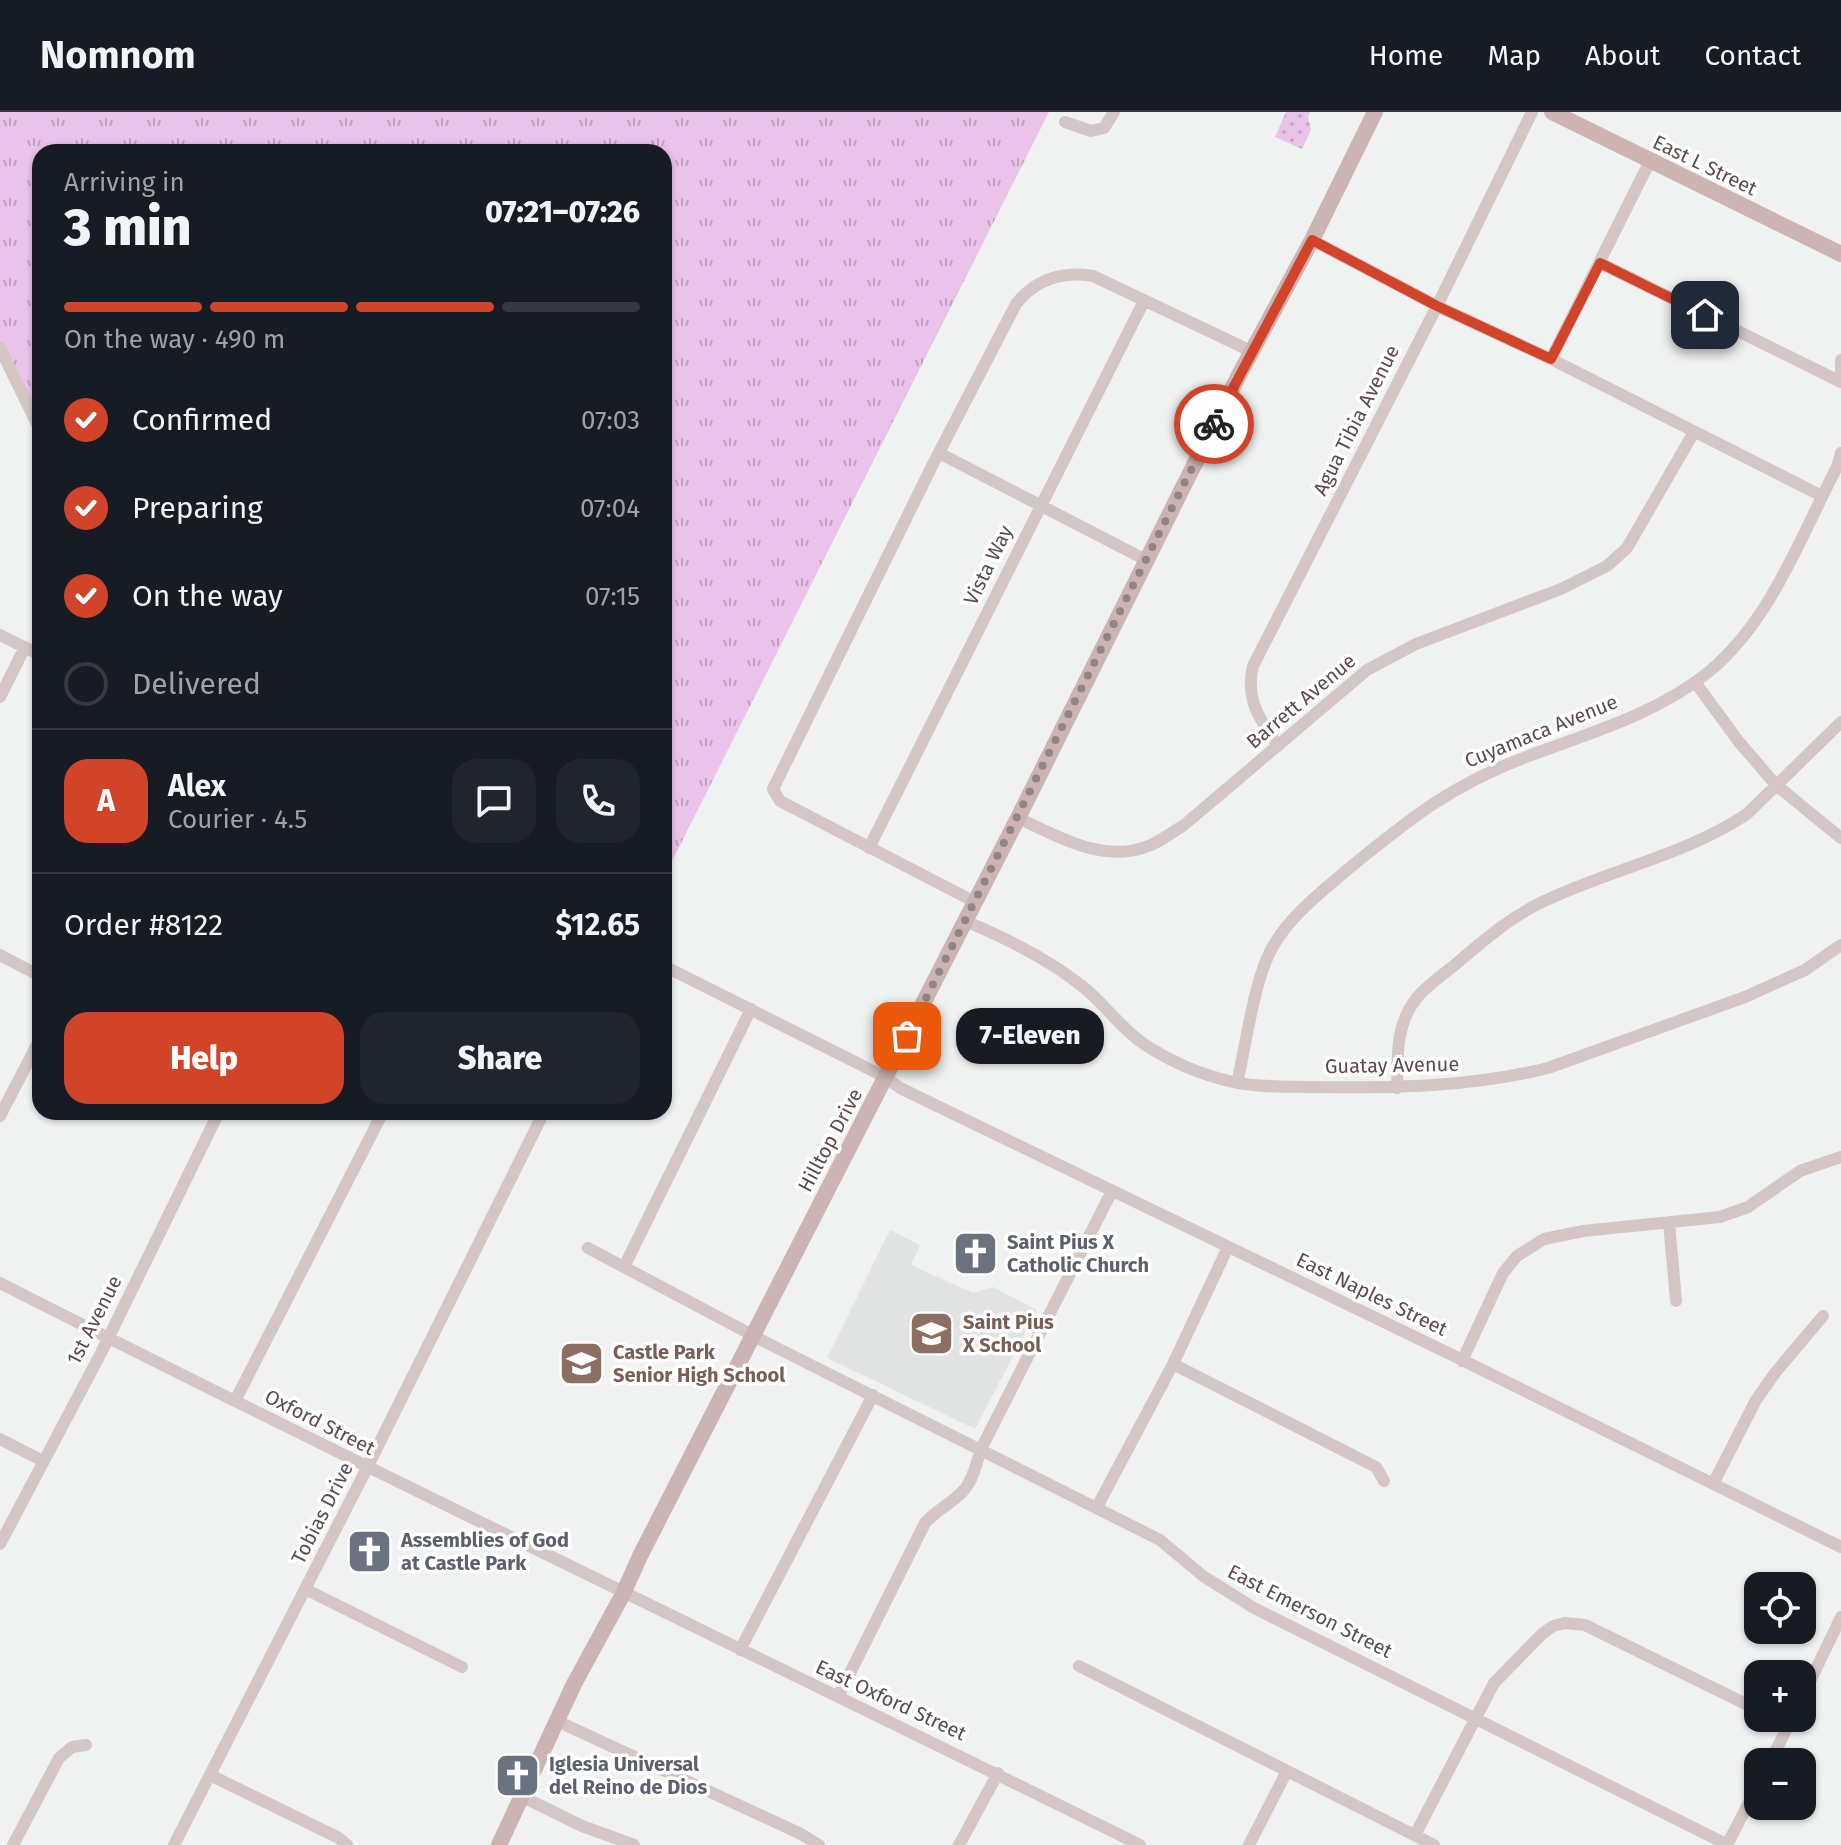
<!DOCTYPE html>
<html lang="en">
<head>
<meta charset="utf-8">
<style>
  :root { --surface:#171b24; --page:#20242c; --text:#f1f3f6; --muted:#9ea1a6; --line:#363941; --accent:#d2442a }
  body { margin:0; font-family:"Fira Sans",sans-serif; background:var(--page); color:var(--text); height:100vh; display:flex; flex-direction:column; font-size:30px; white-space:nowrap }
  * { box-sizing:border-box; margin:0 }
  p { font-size:26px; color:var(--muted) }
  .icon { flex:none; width:44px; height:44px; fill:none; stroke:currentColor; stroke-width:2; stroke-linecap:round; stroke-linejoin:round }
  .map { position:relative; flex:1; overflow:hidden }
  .drawer { position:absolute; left:32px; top:32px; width:640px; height:976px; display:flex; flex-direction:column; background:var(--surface); border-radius:24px; box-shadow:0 2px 6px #0004 }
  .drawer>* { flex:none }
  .controls { position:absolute; left:1744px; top:1460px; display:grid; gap:16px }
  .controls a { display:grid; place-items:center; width:72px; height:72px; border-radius:16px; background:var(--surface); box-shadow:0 2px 6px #0004; font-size:40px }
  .pin { position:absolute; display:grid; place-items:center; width:68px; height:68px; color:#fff; margin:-34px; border-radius:16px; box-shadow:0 4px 12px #0006 }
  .courier { position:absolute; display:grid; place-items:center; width:80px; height:80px; margin:-40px; border:6px solid #d2442a; border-radius:50%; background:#fff; color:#222; box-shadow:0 2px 10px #0007 }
  .bubble { position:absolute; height:56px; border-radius:24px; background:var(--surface); box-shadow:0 2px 6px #0004; font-size:26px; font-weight:800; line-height:56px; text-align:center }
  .overview em { font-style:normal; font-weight:800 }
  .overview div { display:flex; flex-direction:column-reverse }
  .overview { display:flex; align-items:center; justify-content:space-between; height:136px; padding:0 32px }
  h1 { font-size:52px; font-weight:800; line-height:60px }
  .bar { display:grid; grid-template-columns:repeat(4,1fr); gap:12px 8px; align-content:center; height:96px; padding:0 32px }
  .bar i { height:10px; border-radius:6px; background:var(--line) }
  .bar .current { background:var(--accent) }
  .bar p { grid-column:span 4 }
  .line { display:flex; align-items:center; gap:20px; padding:0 32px; border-top:2px solid var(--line) }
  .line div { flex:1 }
  .round { display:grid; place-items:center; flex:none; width:84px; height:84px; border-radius:24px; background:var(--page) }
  ol { padding:0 32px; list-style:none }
  li { display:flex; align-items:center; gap:24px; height:88px }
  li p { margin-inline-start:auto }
  li .icon { padding:8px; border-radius:50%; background:var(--accent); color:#fff; stroke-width:4 }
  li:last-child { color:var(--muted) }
  li i { width:44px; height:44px; border:4px solid var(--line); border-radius:50% }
  .primary-button { display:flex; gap:16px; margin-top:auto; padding:16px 32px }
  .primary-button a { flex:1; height:92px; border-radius:24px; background:var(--accent); color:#fff; font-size:32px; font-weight:800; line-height:92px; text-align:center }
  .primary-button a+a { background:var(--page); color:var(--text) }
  header { display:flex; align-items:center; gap:48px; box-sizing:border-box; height:112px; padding:0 40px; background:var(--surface); border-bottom:2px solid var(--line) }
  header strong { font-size:38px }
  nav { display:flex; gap:44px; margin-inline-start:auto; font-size:28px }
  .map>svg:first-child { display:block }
</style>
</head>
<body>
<header>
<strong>Nomnom</strong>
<nav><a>Home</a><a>Map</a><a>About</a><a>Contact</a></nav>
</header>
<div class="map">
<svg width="1841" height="1733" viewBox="0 0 1841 1733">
  <defs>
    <pattern id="grass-tufts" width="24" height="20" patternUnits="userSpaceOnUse" patternTransform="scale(2)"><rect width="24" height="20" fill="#eac3eb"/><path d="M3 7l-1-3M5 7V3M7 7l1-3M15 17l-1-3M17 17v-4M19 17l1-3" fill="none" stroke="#c1a0c0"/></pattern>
    <pattern id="park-dots" width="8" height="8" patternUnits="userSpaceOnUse" patternTransform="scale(2)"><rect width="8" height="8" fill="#eac3eb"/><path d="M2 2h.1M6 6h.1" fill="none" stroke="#c1a0c0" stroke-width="1.8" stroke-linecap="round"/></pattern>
  </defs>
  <rect width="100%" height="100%" fill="#f0f2f1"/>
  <path fill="#e1e3e2" d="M890 1118 920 1133 911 1153 973 1181 993 1175 1037 1198 975 1317 827 1246Z"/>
  <path fill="url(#grass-tufts)" d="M0 0H1049L664 765V40H40V316L0 236Z"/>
  <path fill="url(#park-dots)" d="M1286 0H1310L1308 5 1311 18 1302 37 1275 25Z"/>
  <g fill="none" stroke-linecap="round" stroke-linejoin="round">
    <path stroke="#d3c6c5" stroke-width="12" d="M1065 10 1091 19 1104 16 1114 0
      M1312 128 1437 194 1551 247 1822 384
      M1600 151 1841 270
      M0 236 40 318
      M1551 247 1650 49
      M1841 248V268
      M939 341 1146 448
      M0 523 40 543
      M1695 570 1739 630 1776 673 1841 726
      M0 585 25 535
      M1278 634C1260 608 1245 587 1253 554L1437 194 1532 0
      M1018 706C1060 725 1104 753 1151 733 1162 728 1173 720 1184 713L1367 558 1416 532 1561 477 1607 454 1627 436 1694 320
      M869 736 1144 189
      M973 789 780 689 773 677 932 354 1016 192C1036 167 1062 159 1093 164L1251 239
      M965 809C1006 826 1047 846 1082 874 1104 891 1120 916 1144 932 1171 950 1202 963 1233 970 1261 976 1290 974 1318 975 1396 976 1472 975 1548 956L1745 885 1805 858 1841 833
      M0 843 40 864
      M664 854 885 965 900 976 1446 1240 1841 1435
      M1237 971C1246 933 1254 868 1272 836 1290 804 1320 781 1347 758 1408 708 1451 673 1526 645 1589 621 1658 602 1711 558 1773 505 1801 423 1838 353L1841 341
      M1397 976C1398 955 1396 930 1404 909 1413 882 1435 869 1456 852 1483 829 1508 807 1540 791 1607 758 1684 744 1747 702L1841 610
      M0 1004 40 927
      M1669 1110 1676 1189
      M588 1136 771 1233 1160 1428 1203 1464 1254 1496 1728 1733
      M624 1155 751 897
      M0 1171C378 1363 760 1545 1140 1733
      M1462 1249 1503 1161 1517 1144 1544 1127 1583 1119 1720 1105 1748 1095 1800 1059 1841 1045
      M1173 1252 1376 1355 1384 1369
      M235 1289 383 1000
      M0 1327 43 1349
      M1713 1372 1756 1288 1775 1261 1823 1204
      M1097 1395 1173 1252 1228 1135
      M0 1432 101 1241 219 1000
      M305 1477 462 1555
      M740 1538 873 1283
      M1079 1554 1434 1733
      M838 1585 925 1411C936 1398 953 1391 964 1378 973 1368 977 1350 981 1337L1112 1079
      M1802 1586 1841 1505
      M557 1609 801 1722 819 1733
      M1770 1650 1792 1606
      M210 1663 339 1726 347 1733
      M523 1685 582 1714 634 1733
      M1415 1723 1494 1571 1542 1522 1553 1514 1565 1511 1585 1513 1758 1598
      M13 1733 59 1646 72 1635 86 1633
      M174 1733 367 1356 544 1000
      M959 1733 998 1661
      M1249 1733 1287 1659
      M1727 1733 1758 1673"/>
    <path stroke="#ccb4b2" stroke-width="16" d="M1552 0 1841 142
      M499 1733 574 1572 623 1482 640 1444 1018 706 1239 263 1312 128 1375 0"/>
  </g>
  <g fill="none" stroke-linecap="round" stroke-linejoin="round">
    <path stroke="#908584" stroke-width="8" stroke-dasharray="0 14.4" d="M907 924 1214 312"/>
    <path stroke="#d2442a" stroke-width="10" d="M1214 312 1312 128 1437 194 1551 247 1600 151 1705 203"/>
  </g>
  <defs>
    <symbol id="church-square" viewBox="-11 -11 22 22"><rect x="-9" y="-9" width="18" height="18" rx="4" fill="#6b7280" stroke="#fff"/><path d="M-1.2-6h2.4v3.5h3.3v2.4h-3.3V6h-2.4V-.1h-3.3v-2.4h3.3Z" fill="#fff"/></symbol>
    <symbol id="school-square" viewBox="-11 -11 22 22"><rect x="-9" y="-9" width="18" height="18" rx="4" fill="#8d6e63" stroke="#fff"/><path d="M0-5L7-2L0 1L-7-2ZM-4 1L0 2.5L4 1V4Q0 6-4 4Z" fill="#fff"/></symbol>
  </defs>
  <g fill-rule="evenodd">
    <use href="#church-square" x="950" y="1116" width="51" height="51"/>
    <use href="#school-square" x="906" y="1196" width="51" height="51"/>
    <use href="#school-square" x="556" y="1226" width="51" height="51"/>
    <use href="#church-square" x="344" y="1414" width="51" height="51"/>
    <use href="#church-square" x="492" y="1638" width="51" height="51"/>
  </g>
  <g text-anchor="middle" stroke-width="7" stroke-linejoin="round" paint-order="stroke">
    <g font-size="20" fill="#5c4b4a" stroke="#fff">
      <text transform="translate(1705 53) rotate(26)" y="7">East L Street</text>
      <text transform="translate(1356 308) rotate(-63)" y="7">Agua Tibia Avenue</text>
      <text transform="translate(988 453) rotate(-64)" y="7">Vista Way</text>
      <text transform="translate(1301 589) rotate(-40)" y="7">Barrett Avenue</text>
      <text transform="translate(1541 619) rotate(-22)" y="7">Cuyamaca Avenue</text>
      <text transform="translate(1392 953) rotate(-1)" y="7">Guatay Avenue</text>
      <text transform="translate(830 1028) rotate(-62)" y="7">Hilltop Drive</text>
      <text transform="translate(1372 1182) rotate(26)" y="7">East Naples Street</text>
      <text transform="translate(94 1208) rotate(-63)" y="7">1st Avenue</text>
      <text transform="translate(320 1310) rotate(27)" y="7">Oxford Street</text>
      <text transform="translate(322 1401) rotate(-63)" y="7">Tobias Drive</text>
      <text transform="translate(1310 1499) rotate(27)" y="7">East Emerson Street</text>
      <text transform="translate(891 1588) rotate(25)" y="7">East Oxford Street</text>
    </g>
    <g font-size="20" font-weight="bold" fill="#5b616d" stroke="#fff" text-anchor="start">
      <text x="1007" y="1137">Saint Pius X<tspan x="1007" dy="23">Catholic Church</tspan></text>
      <text x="401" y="1435">Assemblies of God<tspan x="401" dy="23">at Castle Park</tspan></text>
      <text x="549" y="1659">Iglesia Universal<tspan x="549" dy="23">del Reino de Dios</tspan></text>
    </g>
    <g font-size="20" font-weight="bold" fill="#785e54" stroke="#fff" text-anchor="start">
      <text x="963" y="1217">Saint Pius<tspan x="963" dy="23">X School</tspan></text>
      <text x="613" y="1247">Castle Park<tspan x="613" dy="23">Senior High School</tspan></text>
    </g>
  </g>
</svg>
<div class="controls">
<a><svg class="icon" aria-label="locate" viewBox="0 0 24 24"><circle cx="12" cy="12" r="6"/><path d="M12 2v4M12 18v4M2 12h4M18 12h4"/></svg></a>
<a>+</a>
<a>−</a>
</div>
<div class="pin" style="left:907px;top:924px;background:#ea580c"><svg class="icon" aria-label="bag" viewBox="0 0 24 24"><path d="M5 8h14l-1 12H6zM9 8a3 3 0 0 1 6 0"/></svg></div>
<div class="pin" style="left:1705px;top:203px;background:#1f2937"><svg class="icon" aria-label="home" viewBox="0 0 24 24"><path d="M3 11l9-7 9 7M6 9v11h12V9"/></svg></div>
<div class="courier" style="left:1214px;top:312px"><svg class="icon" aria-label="bike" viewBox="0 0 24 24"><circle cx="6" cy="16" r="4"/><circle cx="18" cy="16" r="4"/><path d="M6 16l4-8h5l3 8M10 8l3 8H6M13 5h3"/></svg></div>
<div class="bubble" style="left:956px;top:896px;width:148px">7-Eleven</div>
<section class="drawer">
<div class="overview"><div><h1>3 min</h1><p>Arriving in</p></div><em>07:21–07:26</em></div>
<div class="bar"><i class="current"></i><i class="current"></i><i class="current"></i><i></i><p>On the way · 490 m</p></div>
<ol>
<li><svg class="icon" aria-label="check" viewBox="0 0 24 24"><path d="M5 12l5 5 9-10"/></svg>Confirmed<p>07:03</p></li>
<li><svg class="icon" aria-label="check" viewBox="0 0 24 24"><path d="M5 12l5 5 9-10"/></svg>Preparing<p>07:04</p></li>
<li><svg class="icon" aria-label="check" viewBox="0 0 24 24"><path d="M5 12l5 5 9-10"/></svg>On the way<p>07:15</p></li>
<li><i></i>Delivered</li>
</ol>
<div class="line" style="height:144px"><b class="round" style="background:var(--accent);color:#fff">A</b><div><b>Alex</b><p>Courier · 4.5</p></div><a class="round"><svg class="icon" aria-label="chat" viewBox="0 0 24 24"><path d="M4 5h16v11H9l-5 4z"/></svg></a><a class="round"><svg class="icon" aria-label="phone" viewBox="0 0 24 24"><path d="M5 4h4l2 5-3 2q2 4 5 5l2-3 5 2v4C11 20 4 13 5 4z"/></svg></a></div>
<div class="line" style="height:104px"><div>Order #8122</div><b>$12.65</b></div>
<div class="primary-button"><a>Help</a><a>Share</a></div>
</section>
</div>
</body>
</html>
